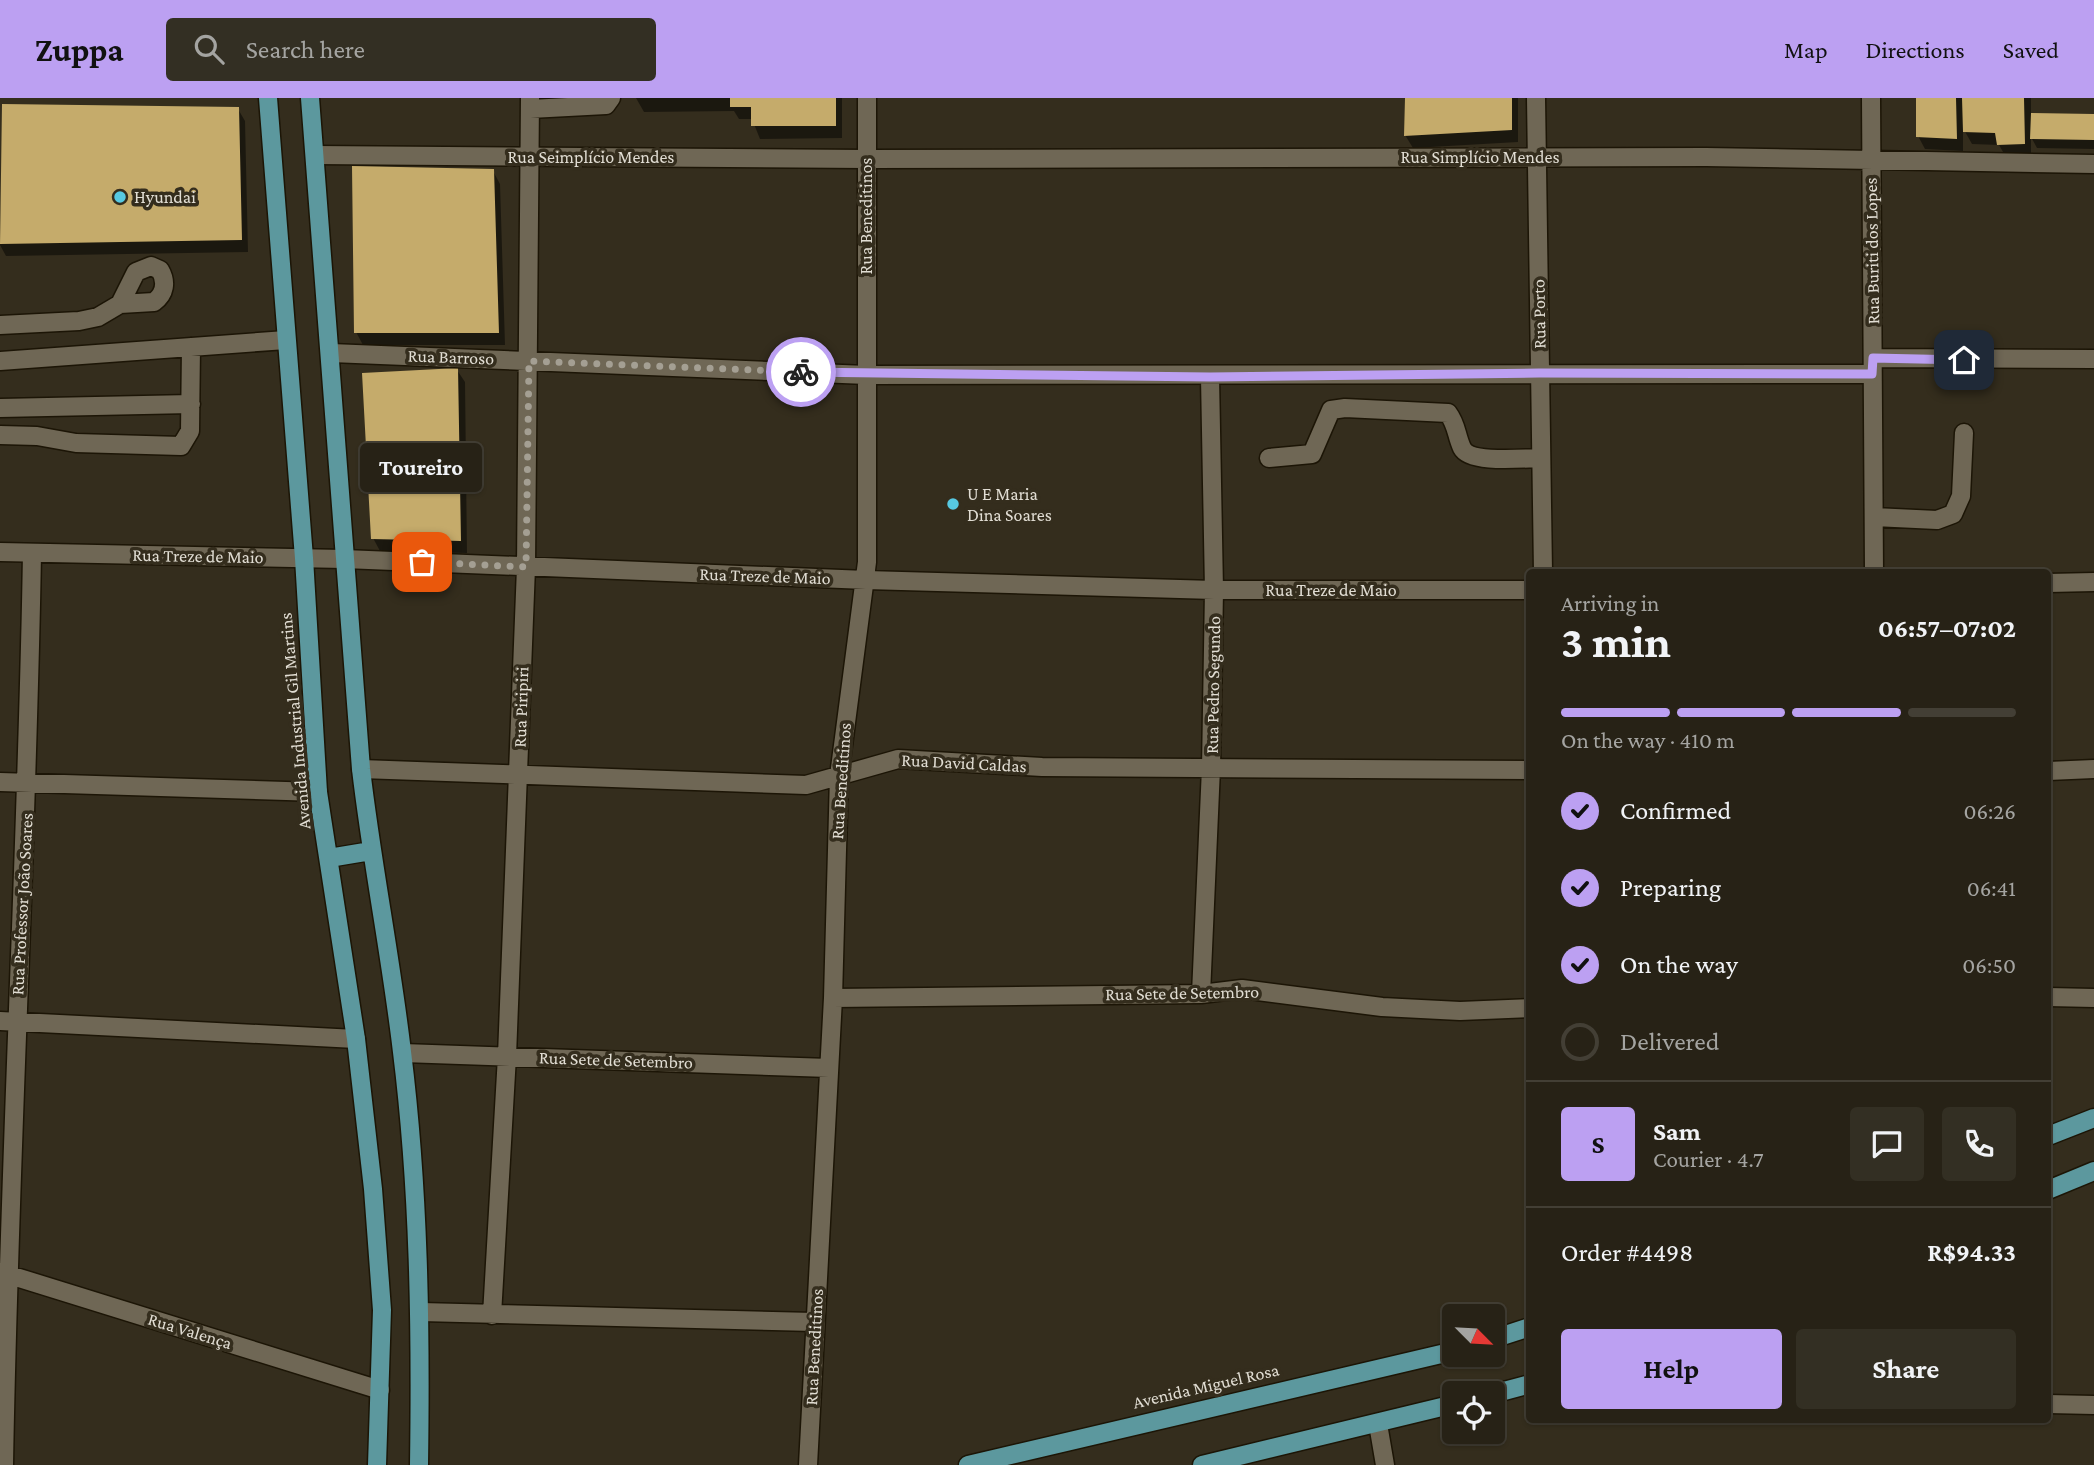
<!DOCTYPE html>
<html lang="en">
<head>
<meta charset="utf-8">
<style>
  :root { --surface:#272216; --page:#332f23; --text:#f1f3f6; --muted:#a4a4a1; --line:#433f35; --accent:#bca0f2 }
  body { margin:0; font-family:"Crimson Pro",serif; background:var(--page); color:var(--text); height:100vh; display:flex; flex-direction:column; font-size:26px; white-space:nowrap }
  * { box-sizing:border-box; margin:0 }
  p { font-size:23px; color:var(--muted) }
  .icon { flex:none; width:38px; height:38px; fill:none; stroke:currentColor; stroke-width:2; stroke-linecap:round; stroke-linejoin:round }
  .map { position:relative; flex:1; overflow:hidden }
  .drawer { position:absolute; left:1526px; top:471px; width:525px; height:854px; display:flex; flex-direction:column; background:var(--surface); border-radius:7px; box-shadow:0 2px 5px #0004,0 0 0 2px var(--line) }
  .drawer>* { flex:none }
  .needle { width:46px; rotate:114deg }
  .controls { position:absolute; left:1442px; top:1206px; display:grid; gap:14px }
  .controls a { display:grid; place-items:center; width:63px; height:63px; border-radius:7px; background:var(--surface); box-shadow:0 2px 5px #0004,0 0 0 2px var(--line); font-size:35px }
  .pin { position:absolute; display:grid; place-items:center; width:60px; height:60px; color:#fff; margin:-30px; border-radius:14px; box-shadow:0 4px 10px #0006 }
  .courier { position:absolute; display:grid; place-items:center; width:70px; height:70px; margin:-35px; border:5px solid #bca0f2; border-radius:50%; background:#fff; color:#222; box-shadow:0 2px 9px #0007 }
  .bubble { position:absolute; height:49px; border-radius:7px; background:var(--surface); box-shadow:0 2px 5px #0004,0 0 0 2px var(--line); font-size:23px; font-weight:700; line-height:49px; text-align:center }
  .summary em { font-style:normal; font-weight:700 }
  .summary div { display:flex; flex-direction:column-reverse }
  .summary { display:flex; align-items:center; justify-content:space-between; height:119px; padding:0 35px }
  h1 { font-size:46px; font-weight:700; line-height:52px }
  .bar { display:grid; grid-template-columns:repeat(4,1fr); gap:10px 7px; align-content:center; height:84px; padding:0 35px }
  .bar i { height:9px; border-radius:5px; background:var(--line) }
  .bar .active { background:var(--accent) }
  .bar p { grid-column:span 4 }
  .line { display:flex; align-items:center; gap:18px; padding:0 35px; border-top:2px solid var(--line) }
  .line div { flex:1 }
  .round { display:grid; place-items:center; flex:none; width:74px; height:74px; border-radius:7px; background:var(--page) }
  ol { padding:0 35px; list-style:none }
  li { display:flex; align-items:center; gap:21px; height:77px }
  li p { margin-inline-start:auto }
  li .icon { padding:7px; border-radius:50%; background:var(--accent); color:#111; stroke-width:4 }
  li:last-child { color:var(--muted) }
  li i { width:38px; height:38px; border:4px solid var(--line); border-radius:50% }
  .button { display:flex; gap:14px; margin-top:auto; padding:14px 35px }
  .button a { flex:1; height:80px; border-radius:7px; background:var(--accent); color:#111; font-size:28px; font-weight:700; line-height:80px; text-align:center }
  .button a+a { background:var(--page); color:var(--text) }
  header { display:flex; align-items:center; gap:42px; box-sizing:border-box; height:98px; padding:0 35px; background:var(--accent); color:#111 }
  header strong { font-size:33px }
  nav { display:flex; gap:38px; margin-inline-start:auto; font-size:24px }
  .search { width:490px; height:63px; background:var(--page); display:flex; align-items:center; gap:18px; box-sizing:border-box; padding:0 24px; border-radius:7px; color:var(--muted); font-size:26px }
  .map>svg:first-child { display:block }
</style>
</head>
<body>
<header>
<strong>Zuppa</strong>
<div class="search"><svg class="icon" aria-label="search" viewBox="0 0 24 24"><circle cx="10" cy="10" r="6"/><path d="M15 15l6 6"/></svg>Search here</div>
<nav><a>Map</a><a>Directions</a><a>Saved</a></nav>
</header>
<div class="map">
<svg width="2094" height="1367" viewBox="0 0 2094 1367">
  <rect width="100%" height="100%" fill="#342d1d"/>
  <path fill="#0007" d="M636 0H842V40L760 41 752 21H739L734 13 644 14Z
    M1406 0H1518V44L1413 50 1405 37Z
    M1918 0H2031V17L2094 18V51L2037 50 2031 39V58L2006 59 1999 47 1972 46 1963 30V53L1925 51 1918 38Z
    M3 8 238 11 245 23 248 154 6 158 0 147Z
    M493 73 500 86 505 247H363L356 234Z
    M457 272 465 284 467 455 380 453 373 440Z"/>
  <path fill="#c5ab6b" d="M730 0H836V28H751V9H730Z
    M1405 0H1512V32L1404 38Z
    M1916 0H1956L1957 41 1916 39Z
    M1962 0H2024L2025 46 1997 47 1995 35 1963 34Z
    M2 6 239 9 242 142 0 146Z
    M2031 15 2094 16V42L2030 41Z
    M352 68 494 71 499 235H354Z
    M458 270 461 443 371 441 362 275Z"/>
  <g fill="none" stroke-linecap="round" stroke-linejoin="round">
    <defs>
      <path id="minor" d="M1536 0 1543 474
        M1871 0 1874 474
        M530 11 606 7 611 0
        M315 57 866 61 1706 59 2094 66
        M0 227 79 223 98 219 120 206 154 204C165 196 167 184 160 172L151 168 136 174 120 206
        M331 255 867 277 1872 276
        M1873 260 2094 261
        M0 263 286 242
        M0 310 191 306
        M0 337 37 338 76 345 181 348 190 333 191 249
        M1269 360 1312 356 1331 312 1345 310 1448 315C1457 327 1456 337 1462 350 1470 366 1524 360 1541 360
        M1874 419 1937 422 1953 416 1961 398 1964 335
        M0 454 344 461 866 482 1214 492H1530
        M2048 485 2094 484
        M361 671 806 687 898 661 1042 669 1530 672
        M2048 673 2094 671
        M0 684 318 694
        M1201 896 1211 670 1214 492 1210 279
        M2048 899 2094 900
        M833 900 1201 896 1242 891 1382 909 1460 913 1530 910
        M0 923 356 941
        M403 955 829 970
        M0 1174 380 1292
        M421 1214 814 1224
        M492 1217 507 958 526 469 530 0
        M2048 1306 2094 1307
        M1378 1326 1385 1367
        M4 1367C9 1063 27 759 32 455
        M808 1367 833 900 839 678 867 464V0"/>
      <path id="major" d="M268 0 304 460 318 694 356 941 373 1091 382 1212 377 1367
        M310 0 361 671C372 766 391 859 402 954 419 1091 421 1229 419 1367
        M329 760 371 753
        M2048 1038 2094 1020
        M2048 1092 2094 1073
        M1493 1241 1530 1229
        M1493 1296 1530 1286
        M968 1367 1454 1253
        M1202 1367 1454 1306"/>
    </defs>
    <use href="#minor" stroke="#1c1506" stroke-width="21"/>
    <use href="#major" stroke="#1c1506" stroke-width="21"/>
    <use href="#minor" stroke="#6f6755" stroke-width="18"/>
    <use href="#major" stroke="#5c989e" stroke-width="18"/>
  </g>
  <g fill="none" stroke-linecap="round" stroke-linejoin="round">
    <path stroke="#a49f93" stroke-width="7" stroke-dasharray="0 12.6" d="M422 464 526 469 529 263 801 274"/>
    <path stroke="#bca0f2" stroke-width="9" d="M801 274 1210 279 1539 275 1872 276 1873 260 1964 262"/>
  </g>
  <g fill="#57c9e2" stroke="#342d1d" stroke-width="2.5">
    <circle cx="120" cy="99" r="7"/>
    <circle cx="953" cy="406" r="7"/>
  </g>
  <g text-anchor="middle" stroke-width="7" stroke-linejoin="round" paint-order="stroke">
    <g font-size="18" fill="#e1ddd3" stroke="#342d1d">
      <text x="591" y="65">Rua Seimplício Mendes</text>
      <text x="1480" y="65">Rua Simplício Mendes</text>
      <text transform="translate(866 118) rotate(-90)" y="6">Rua Beneditinos</text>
      <text transform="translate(1872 153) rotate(-91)" y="6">Rua Buriti dos Lopes</text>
      <text transform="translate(1539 216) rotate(-91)" y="6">Rua Porto</text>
      <text transform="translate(451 259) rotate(2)" y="6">Rua Barroso</text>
      <text transform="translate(198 458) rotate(1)" y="6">Rua Treze de Maio</text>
      <text transform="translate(765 478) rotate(2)" y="6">Rua Treze de Maio</text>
      <text x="1331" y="498">Rua Treze de Maio</text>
      <text transform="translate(1213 587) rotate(-89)" y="6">Rua Pedro Segundo</text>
      <text transform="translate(521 609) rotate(-88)" y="6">Rua Piripiri</text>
      <text transform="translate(295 623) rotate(-95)" y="6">Avenida Industrial Gil Martins</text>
      <text transform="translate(964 665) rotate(3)" y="6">Rua David Caldas</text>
      <text transform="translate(841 683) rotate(-86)" y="6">Rua Beneditinos</text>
      <text transform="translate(22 806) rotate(-87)" y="6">Rua Professor João Soares</text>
      <text transform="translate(1182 895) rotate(-1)" y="6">Rua Sete de Setembro</text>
      <text transform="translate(616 962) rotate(2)" y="6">Rua Sete de Setembro</text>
      <text transform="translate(190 1233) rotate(17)" y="6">Rua Valença</text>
      <text transform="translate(814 1249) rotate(-87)" y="6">Rua Beneditinos</text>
      <text transform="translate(1206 1288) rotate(-13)" y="6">Avenida Miguel Rosa</text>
    </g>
    <g font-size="18" fill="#e1ddd3" stroke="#342d1d" text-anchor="start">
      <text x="134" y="105">Hyundai</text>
      <text x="967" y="402">U E Maria<tspan x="967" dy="21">Dina Soares</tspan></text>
    </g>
  </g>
</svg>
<div class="controls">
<a><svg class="needle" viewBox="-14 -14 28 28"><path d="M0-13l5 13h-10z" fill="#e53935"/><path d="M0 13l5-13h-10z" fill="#a4a4a1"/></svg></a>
<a><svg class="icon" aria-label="locate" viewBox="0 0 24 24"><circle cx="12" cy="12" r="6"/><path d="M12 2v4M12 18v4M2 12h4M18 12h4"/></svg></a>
</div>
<div class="pin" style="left:422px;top:464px;background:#ea580c"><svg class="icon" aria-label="bag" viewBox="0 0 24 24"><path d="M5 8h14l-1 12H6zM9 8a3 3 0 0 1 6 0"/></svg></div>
<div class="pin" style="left:1964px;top:262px;background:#1f2937"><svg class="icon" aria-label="home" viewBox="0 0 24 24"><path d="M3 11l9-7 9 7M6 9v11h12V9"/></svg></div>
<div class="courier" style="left:801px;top:274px"><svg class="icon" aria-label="bike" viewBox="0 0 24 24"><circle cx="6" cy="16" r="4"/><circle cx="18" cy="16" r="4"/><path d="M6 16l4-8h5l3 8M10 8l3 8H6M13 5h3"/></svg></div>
<div class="bubble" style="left:360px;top:345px;width:122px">Toureiro</div>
<section class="drawer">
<div class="summary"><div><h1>3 min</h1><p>Arriving in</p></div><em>06:57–07:02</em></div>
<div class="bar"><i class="active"></i><i class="active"></i><i class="active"></i><i></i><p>On the way · 410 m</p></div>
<ol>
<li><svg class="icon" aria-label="check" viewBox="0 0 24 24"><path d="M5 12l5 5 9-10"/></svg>Confirmed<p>06:26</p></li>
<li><svg class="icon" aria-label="check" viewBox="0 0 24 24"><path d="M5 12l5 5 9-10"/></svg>Preparing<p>06:41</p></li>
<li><svg class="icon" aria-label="check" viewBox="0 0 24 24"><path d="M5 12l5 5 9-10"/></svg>On the way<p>06:50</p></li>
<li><i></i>Delivered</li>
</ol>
<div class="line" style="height:126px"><b class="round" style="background:var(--accent);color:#111">S</b><div><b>Sam</b><p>Courier · 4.7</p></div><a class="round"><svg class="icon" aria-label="chat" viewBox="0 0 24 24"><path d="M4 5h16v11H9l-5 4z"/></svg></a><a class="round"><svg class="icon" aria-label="phone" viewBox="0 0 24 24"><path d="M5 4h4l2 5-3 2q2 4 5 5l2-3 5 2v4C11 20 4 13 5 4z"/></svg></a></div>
<div class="line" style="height:91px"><div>Order #4498</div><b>R$94.33</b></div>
<div class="button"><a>Help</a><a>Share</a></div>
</section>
</div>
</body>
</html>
